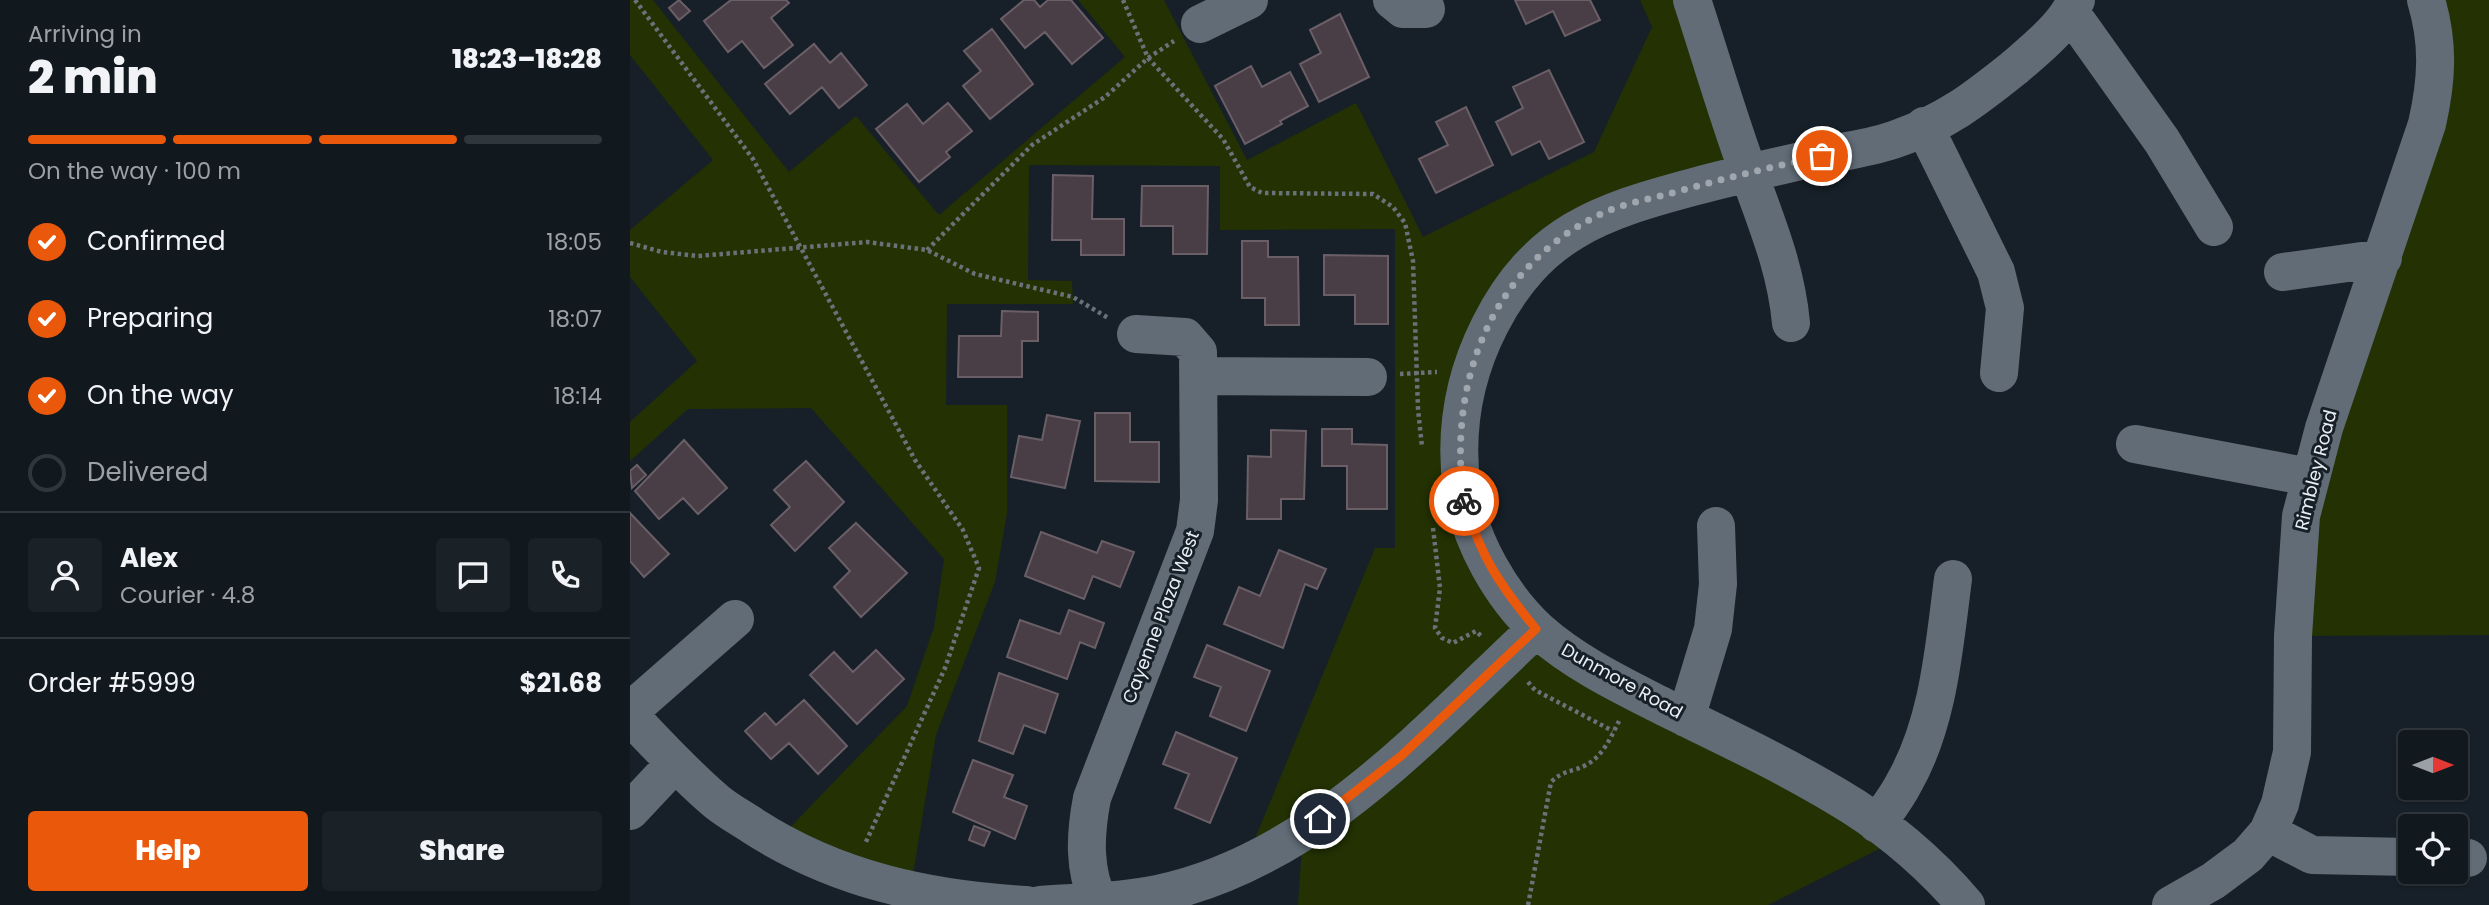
<!DOCTYPE html>
<html lang="en">
<head>
<meta charset="utf-8">
<style>
  :root { --surface:#11181e; --page:#1a2127; --text:#f1f3f6; --muted:#9ca0a4; --line:#30373c; --accent:#ea580c }
  body { margin:0; font-family:Poppins,sans-serif; background:var(--page); color:var(--text); height:100vh; display:flex; flex-direction:column; font-size:26px; white-space:nowrap }
  * { box-sizing:border-box; margin:0 }
  p { font-size:23px; color:var(--muted) }
  .icon { flex:none; width:38px; height:38px; fill:none; stroke:currentColor; stroke-width:2; stroke-linecap:round; stroke-linejoin:round }
  .map { position:relative; flex:1; overflow:hidden }
  .side { display:flex; flex-direction:column; background:var(--surface); width:630px }
  .side>* { flex:none }
  .needle { width:46px; rotate:90deg }
  .controls { position:absolute; left:1768px; top:730px; display:grid; gap:14px }
  .controls a { display:grid; place-items:center; width:70px; height:70px; border-radius:7px; background:var(--surface); box-shadow:0 2px 5px #0004,0 0 0 2px var(--line); font-size:35px }
  .pin { position:absolute; display:grid; place-items:center; width:60px; height:60px; color:#fff; margin:-30px; border:4px solid #fff; border-radius:50%; box-shadow:0 2px 7px #0007 }
  .courier { position:absolute; display:grid; place-items:center; width:70px; height:70px; margin:-35px; border:5px solid #ea580c; border-radius:50%; background:#fff; color:#222; box-shadow:0 2px 9px #0007 }
  .head em { font-style:normal; font-weight:800 }
  .head div { display:flex; flex-direction:column-reverse }
  .head { display:flex; align-items:center; justify-content:space-between; height:119px; padding:0 28px }
  h1 { font-size:46px; font-weight:800; line-height:52px }
  .bar { display:grid; grid-template-columns:repeat(4,1fr); gap:10px 7px; align-content:center; height:84px; padding:0 28px }
  .bar i { height:9px; border-radius:5px; background:var(--line) }
  .bar .on { background:var(--accent) }
  .bar p { grid-column:span 4 }
  .line { display:flex; align-items:center; gap:18px; padding:0 28px; border-top:2px solid var(--line) }
  .line div { flex:1 }
  .round { display:grid; place-items:center; flex:none; width:74px; height:74px; border-radius:7px; background:var(--page) }
  ol { padding:0 28px; list-style:none }
  li { display:flex; align-items:center; gap:21px; height:77px }
  li p { margin-inline-start:auto }
  li .icon { padding:7px; border-radius:50%; background:var(--accent); color:#fff; stroke-width:4 }
  li:last-child { color:var(--muted) }
  li i { width:38px; height:38px; border:4px solid var(--line); border-radius:50% }
  .cta { display:flex; gap:14px; margin-top:auto; padding:14px 28px }
  .cta a { flex:1; height:80px; border-radius:7px; background:var(--accent); color:#fff; font-size:28px; font-weight:800; line-height:80px; text-align:center }
  .cta a+a { background:var(--page); color:var(--text) }
  main { display:flex; flex:1; min-height:0 }
  .map>svg:first-child { display:block }
</style>
</head>
<body>
<main>
<section class="side">
<div class="head"><div><h1>2 min</h1><p>Arriving in</p></div><em>18:23–18:28</em></div>
<div class="bar"><i class="on"></i><i class="on"></i><i class="on"></i><i></i><p>On the way · 100 m</p></div>
<ol>
<li><svg class="icon" aria-label="check" viewBox="0 0 24 24"><path d="M5 12l5 5 9-10"/></svg>Confirmed<p>18:05</p></li>
<li><svg class="icon" aria-label="check" viewBox="0 0 24 24"><path d="M5 12l5 5 9-10"/></svg>Preparing<p>18:07</p></li>
<li><svg class="icon" aria-label="check" viewBox="0 0 24 24"><path d="M5 12l5 5 9-10"/></svg>On the way<p>18:14</p></li>
<li><i></i>Delivered</li>
</ol>
<div class="line" style="height:126px"><a class="round"><svg class="icon" aria-label="person" viewBox="0 0 24 24"><circle cx="12" cy="8" r="4"/><path d="M4 21q1-7 8-7t8 7"/></svg></a><div><b>Alex</b><p>Courier · 4.8</p></div><a class="round"><svg class="icon" aria-label="chat" viewBox="0 0 24 24"><path d="M4 5h16v11H9l-5 4z"/></svg></a><a class="round"><svg class="icon" aria-label="phone" viewBox="0 0 24 24"><path d="M5 4h4l2 5-3 2q2 4 5 5l2-3 5 2v4C11 20 4 13 5 4z"/></svg></a></div>
<div class="line" style="height:91px"><div>Order #5999</div><b>$21.68</b></div>
<div class="cta"><a>Help</a><a>Share</a></div>
</section>
<div class="map">
<svg width="1859" height="905" viewBox="0 0 1859 905">
  <rect width="100%" height="100%" fill="#172028"/>
  <path fill="#233103" d="M0 0H23L159 172 226 116 309 215 495 57 448 0H534L617 160 726 103 793 237 964 152 1022 27 1010 0H1062L1118 173 1020 199 881 289 828 462 906 629 1267 840 1138 905H668L673 830 615 863 745 548H765V229L590 230V166L399 165 398 280 442 281 443 304H317L316 405H377V513L365 582 306 735 280 892 147 841 277 706 304 627 314 559 181 408 58 409 0 461V422L67 361 0 277V230L83 160 0 55Z
    M1796 0H1859V635L1663 636 1667 557 1797 124Z"/>
  <path fill="#493d46" stroke="#6a5e67" stroke-width="2" d="M49 0 60 11 49 20 39 8Z
    M101 0H156L159 3 141 18 163 45 134 68 112 41 98 52 74 21Z
    M394 0H404L410 7 418 0H441L473 38 442 64 415 32 395 48 371 19Z
    M885 0H960L970 20 935 36 923 11 896 24Z
    M710 14 739 77 689 102 670 64 691 53 680 30Z
    M362 29 403 84 360 119 333 86 351 71 334 51Z
    M184 44 200 63 211 53 237 85 209 108 192 87 160 114 135 84Z
    M621 66 632 87 660 72 678 106 650 121 652 124 615 144 585 86Z
    M919 70 954 142 919 159 910 141 882 155 866 122 893 108 883 87Z
    M318 103 342 131 316 152 320 157 289 182 246 129 277 104 293 124Z
    M836 107 863 165 806 193 789 159 818 145 806 122Z
    M423 175 463 176 462 219H494V255H451V240H422Z
    M512 186H578L577 254H543V226H511Z
    M612 241H638V257H668L669 325H635V298H612Z
    M694 255 758 256V324H725V295H694Z
    M372 311 408 312V341H392V377H328L329 336H371Z
    M465 413H500V442H529V482L465 481Z
    M417 415 450 421 435 488 381 477 389 436 412 440Z
    M692 429H722V444L757 445V509H717V466H692Z
    M641 430 676 431 674 499H651V519H617L618 456 641 457Z
    M54 440 97 488 68 514 53 498 29 519 5 491Z
    M176 461 214 502 165 551 141 525 160 507 144 490Z
    M7 465 16 475 2 488 0 471Z
    M0 513 39 554 14 577 0 561Z
    M226 523 277 573 231 617 204 587 220 571 199 548Z
    M411 532 467 553 472 541 504 552 490 587 463 576 454 599 395 576Z
    M649 550 696 569 687 589 675 584 653 648 594 624 609 587 630 596Z
    M439 610 474 623 465 648 450 642 437 679 377 657 390 620 430 634Z
    M577 645 640 671 616 731 580 716 591 687 564 677Z
    M246 650 274 679 227 724 180 675 204 652 223 672Z
    M369 673 428 694 415 733 394 725 383 754 349 741Z
    M174 700 217 746 188 774 159 743 141 759 115 731 135 713 146 725Z
    M546 732 607 758 580 823 545 808 559 774 533 764Z
    M343 760 383 775 374 797 397 806 385 839 323 812Z
    M344 826 360 832 354 846 339 840Z"/>
  <g fill="none" stroke-linecap="round" stroke-linejoin="round">
    <path stroke="#6a7279" stroke-width="4.5" stroke-dasharray="3.5 3.5" stroke-linecap="butt" d="M5 0 123 159 285 460 333 530 349 568 315 668 235 844
      M493 0 518 58 593 139 620 187 632 193 743 194 763 207 775 223 783 261 788 409 792 447
      M0 243 32 252 68 256 237 242 297 250 345 274 443 297 480 319
      M297 250 402 145 475 97 518 58 544 41
      M770 374 807 372
      M803 528 810 588 805 628 812 638 823 643 846 631 852 637
      M898 682 905 690 983 731
      M898 905 921 782C935 769 941 773 956 765 973 756 981 737 989 721"/>
    <path stroke="#616c77" stroke-width="38" d="M762 0 773 9H796
      M1062 0C1081 58 1098 117 1119 174 1137 224 1156 269 1161 323
      M1441 13 1532 141 1584 227
      M570 24 619 0
      M1294 126 1366 272 1375 308 1369 373
      M1653 272 1753 258
      M570 376 738 377
      M1505 444 1680 477
      M0 711 105 619
      M0 716C28 745 56 776 87 802 98 811 111 818 123 826 207 880 298 899 396 905
      M1056 718 1083 629 1088 584 1086 526
      M0 811 45 763
      M1247 824C1256 811 1267 797 1274 783 1309 722 1314 647 1323 579
      M1638 832 1682 855 1780 857
      M1825 858H1838
      M410 905C449 902 489 902 527 894 682 862 796 732 906 629
      M470 905C453 870 455 835 462 798L565 531 569 500 568 352 555 337 506 334
      M1336 905C1300 863 1254 824 1206 796 1151 763 1091 735 1034 707 991 685 945 663 909 631 871 596 840 541 832 490 824 432 833 378 860 325 907 233 969 212 1063 187 1107 175 1153 165 1198 155 1220 150 1244 147 1266 139 1316 122 1344 100 1384 68 1406 49 1435 26 1446 0
      M1541 905 1583 881 1618 855 1638 832 1650 804 1662 752 1663 636 1671 516 1694 428 1797 124C1807 80 1809 43 1796 0"/>
  </g>
  <g fill="none" stroke-linecap="round" stroke-linejoin="round">
    <path stroke="#9fa6ad" stroke-width="7" stroke-dasharray="0 12.6" d="M834 501C817 383 861 264 975 212 996 203 1020 199 1042 193 1092 179 1141 167 1192 156"/>
    <path stroke="#ea580c" stroke-width="9" d="M690 819 771 756 906 629C869 584 851 557 834 501"/>
  </g>
  <g text-anchor="middle" stroke-width="6" stroke-linejoin="round" paint-order="stroke">
    <g font-size="18" fill="#e8eef4" stroke="#172028">
      <text transform="translate(1686 470) rotate(-76)" y="6">Rimbley Road</text>
      <text transform="translate(531 617) rotate(-69)" y="6">Cayenne Plaza West</text>
      <text transform="translate(992 681) rotate(29)" y="6">Dunmore Road</text>
    </g>
  </g>
</svg>
<div class="controls">
<a><svg class="needle" viewBox="-14 -14 28 28"><path d="M0-13l5 13h-10z" fill="#e53935"/><path d="M0 13l5-13h-10z" fill="#9ca0a4"/></svg></a>
<a><svg class="icon" aria-label="locate" viewBox="0 0 24 24"><circle cx="12" cy="12" r="6"/><path d="M12 2v4M12 18v4M2 12h4M18 12h4"/></svg></a>
</div>
<div class="pin" style="left:1192px;top:156px;background:#ea580c"><svg class="icon" aria-label="bag" viewBox="0 0 24 24"><path d="M5 8h14l-1 12H6zM9 8a3 3 0 0 1 6 0"/></svg></div>
<div class="pin" style="left:690px;top:819px;background:#1f2937"><svg class="icon" aria-label="home" viewBox="0 0 24 24"><path d="M3 11l9-7 9 7M6 9v11h12V9"/></svg></div>
<div class="courier" style="left:834px;top:501px"><svg class="icon" aria-label="bike" viewBox="0 0 24 24"><circle cx="6" cy="16" r="4"/><circle cx="18" cy="16" r="4"/><path d="M6 16l4-8h5l3 8M10 8l3 8H6M13 5h3"/></svg></div>
</div>
</main>
</body>
</html>
